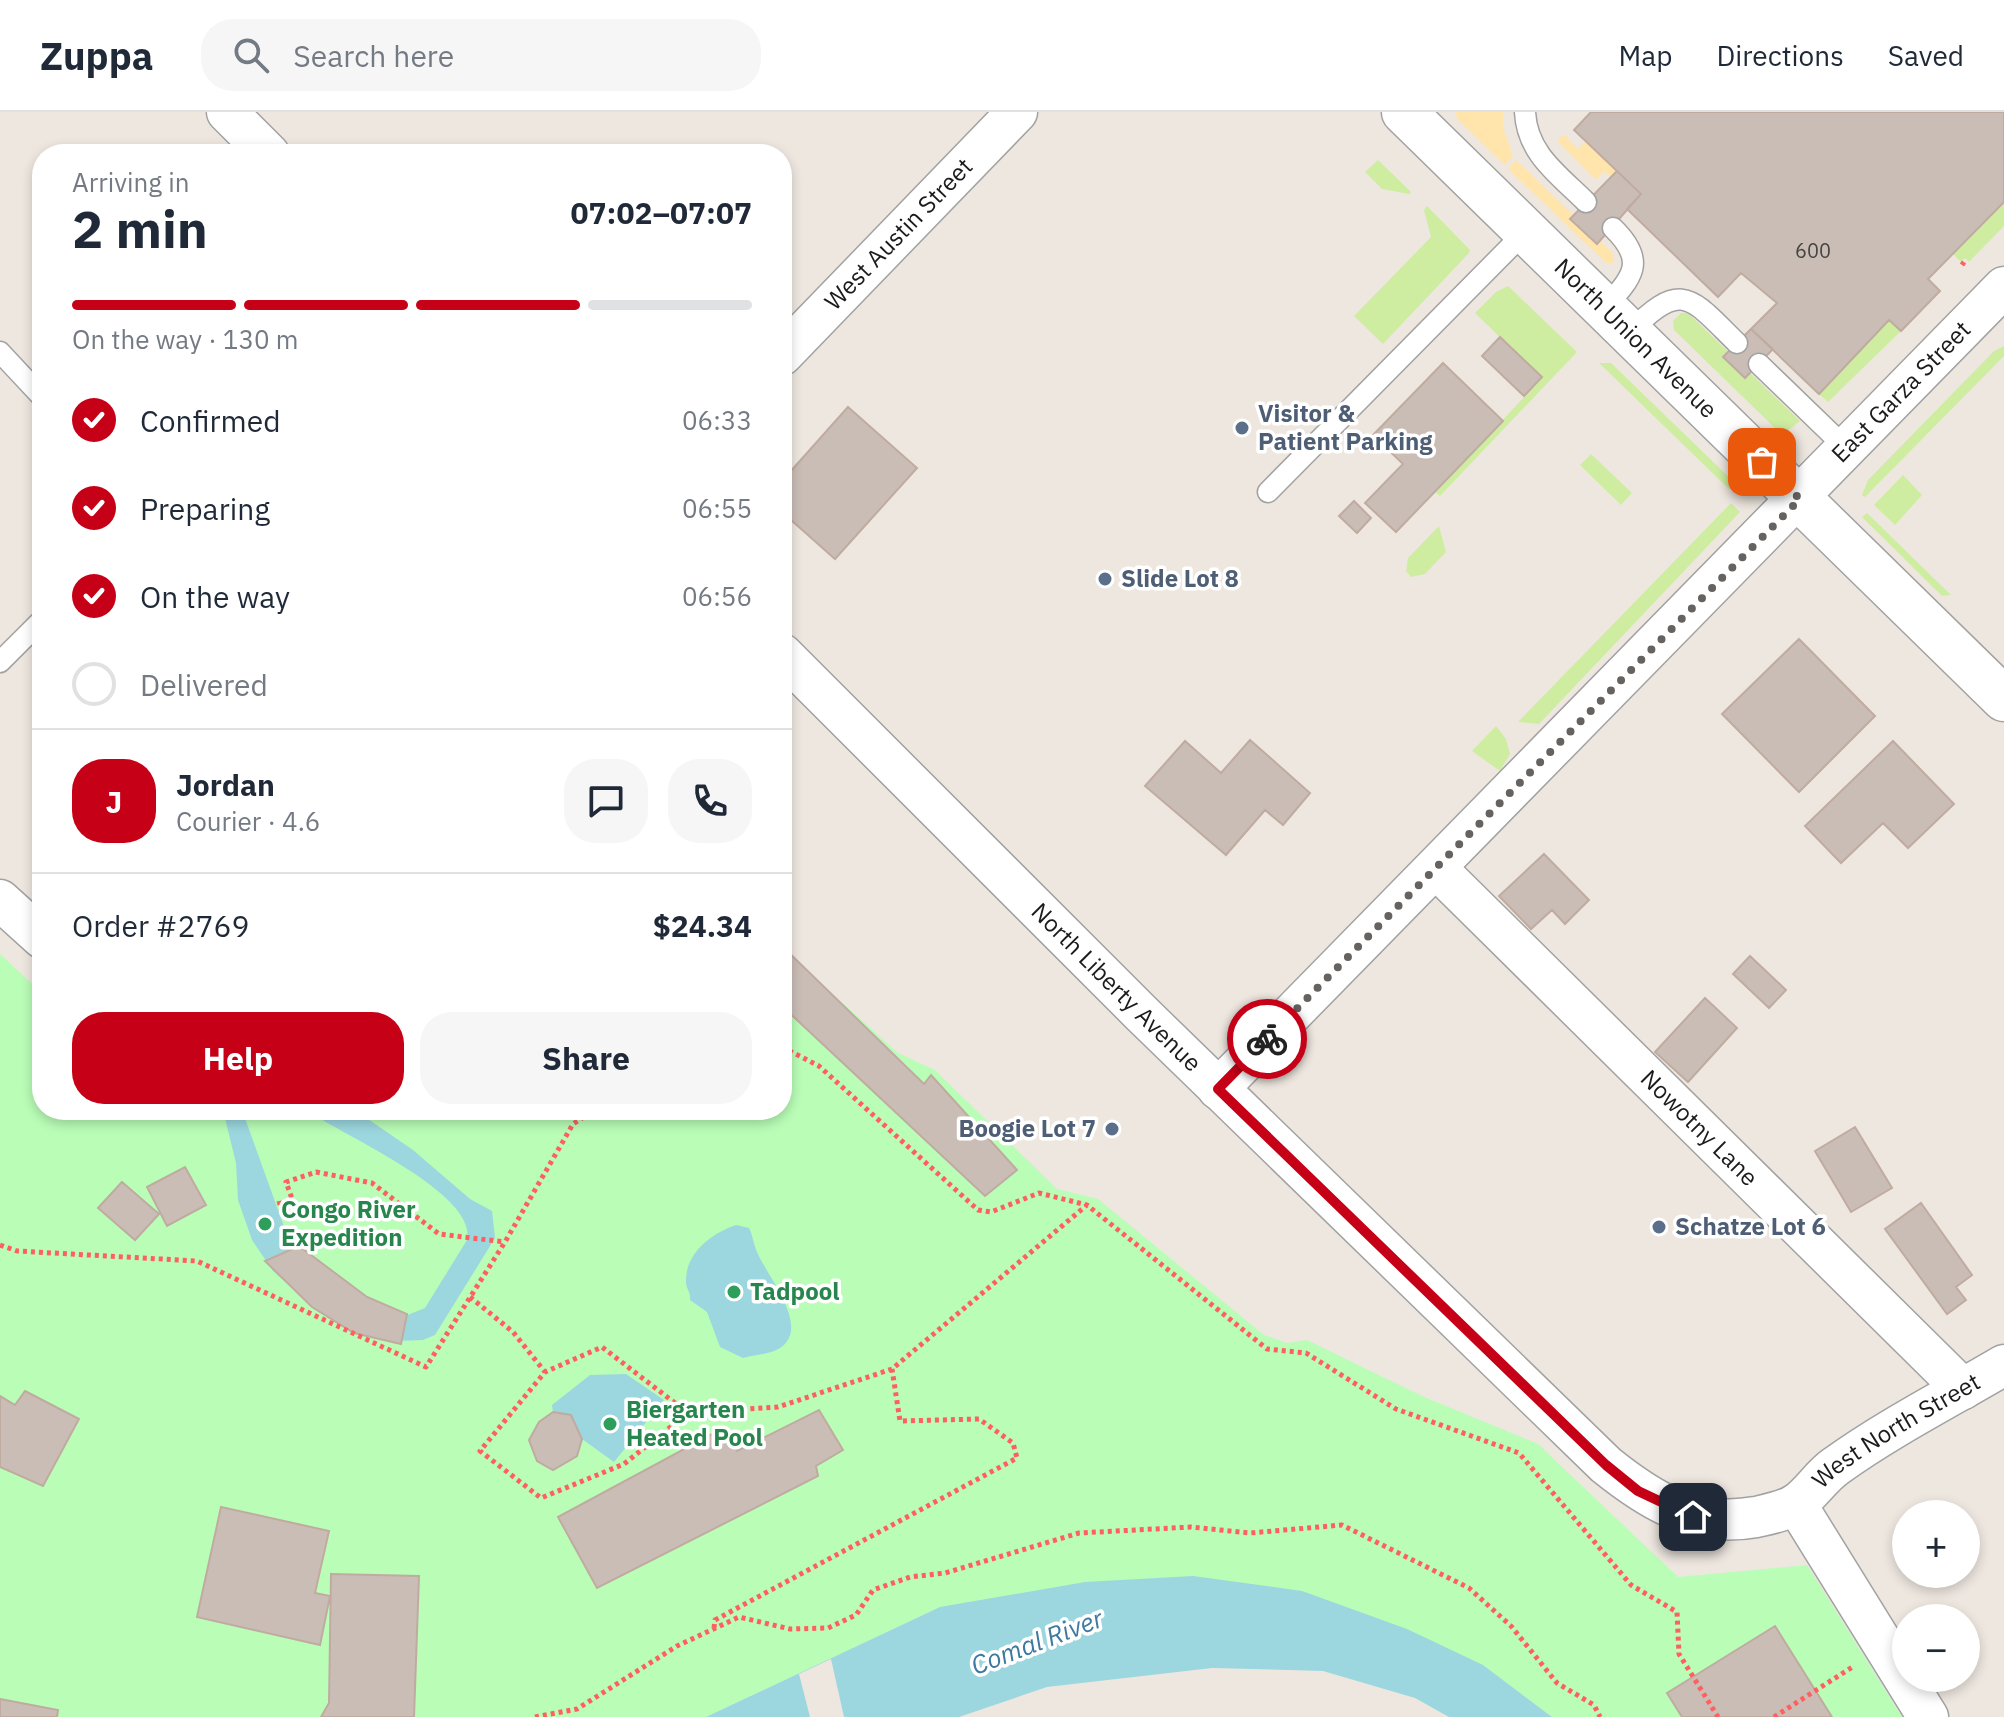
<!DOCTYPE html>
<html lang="en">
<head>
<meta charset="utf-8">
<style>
  :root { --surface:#fff; --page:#f6f6f7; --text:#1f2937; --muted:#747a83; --line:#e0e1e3; --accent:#c60016 }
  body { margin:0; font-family:"IBM Plex Sans",sans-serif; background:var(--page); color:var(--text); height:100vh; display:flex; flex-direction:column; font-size:30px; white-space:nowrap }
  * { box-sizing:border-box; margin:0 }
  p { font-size:26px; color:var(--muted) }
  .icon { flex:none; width:44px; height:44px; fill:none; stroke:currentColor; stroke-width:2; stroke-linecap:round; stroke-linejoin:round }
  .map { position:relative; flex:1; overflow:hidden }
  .details { position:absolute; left:32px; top:32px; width:760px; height:976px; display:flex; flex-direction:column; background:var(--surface); border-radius:32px; box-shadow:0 4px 12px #0003 }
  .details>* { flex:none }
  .fabs { position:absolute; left:1892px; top:1388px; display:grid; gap:16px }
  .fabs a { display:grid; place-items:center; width:88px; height:88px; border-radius:50%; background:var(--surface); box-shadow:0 4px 12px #0003; font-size:40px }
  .pin { position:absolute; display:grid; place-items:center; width:68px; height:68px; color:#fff; margin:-34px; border-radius:16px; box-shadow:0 4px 12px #0006 }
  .courier { position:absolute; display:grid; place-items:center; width:80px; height:80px; margin:-40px; border:6px solid #c60016; border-radius:50%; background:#fff; color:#222; box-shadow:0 2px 10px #0007 }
  .head em { font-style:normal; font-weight:800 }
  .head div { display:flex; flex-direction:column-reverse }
  .head { display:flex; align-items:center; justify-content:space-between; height:136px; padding:0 40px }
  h1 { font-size:52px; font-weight:800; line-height:60px }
  .bar { display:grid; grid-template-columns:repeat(4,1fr); gap:12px 8px; align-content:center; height:96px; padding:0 40px }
  .bar i { height:10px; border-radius:6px; background:var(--line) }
  .bar .selected { background:var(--accent) }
  .bar p { grid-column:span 4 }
  .line { display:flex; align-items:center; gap:20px; padding:0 40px; border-top:2px solid var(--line) }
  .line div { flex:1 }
  .round { display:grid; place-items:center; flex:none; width:84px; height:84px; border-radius:32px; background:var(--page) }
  ol { padding:0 40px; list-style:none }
  li { display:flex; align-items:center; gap:24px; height:88px }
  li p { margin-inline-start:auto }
  li .icon { padding:8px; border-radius:50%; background:var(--accent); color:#fff; stroke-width:4 }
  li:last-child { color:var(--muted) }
  li i { width:44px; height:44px; border:4px solid var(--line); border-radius:50% }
  .primary-button { display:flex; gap:16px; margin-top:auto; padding:16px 40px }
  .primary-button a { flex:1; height:92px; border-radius:32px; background:var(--accent); color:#fff; font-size:32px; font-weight:800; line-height:92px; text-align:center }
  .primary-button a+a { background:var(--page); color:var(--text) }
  header { display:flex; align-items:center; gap:48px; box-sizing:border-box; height:112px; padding:0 40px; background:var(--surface); border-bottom:2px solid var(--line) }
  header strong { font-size:38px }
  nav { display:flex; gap:44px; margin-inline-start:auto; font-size:28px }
  .search { width:560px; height:72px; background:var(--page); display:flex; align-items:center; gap:20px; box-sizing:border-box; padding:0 28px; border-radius:32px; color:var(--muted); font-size:30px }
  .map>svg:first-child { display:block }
</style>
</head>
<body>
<header>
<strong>Zuppa</strong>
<div class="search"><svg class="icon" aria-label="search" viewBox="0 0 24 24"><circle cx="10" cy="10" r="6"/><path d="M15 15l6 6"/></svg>Search here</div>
<nav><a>Map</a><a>Directions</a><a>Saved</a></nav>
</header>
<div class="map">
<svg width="2004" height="1605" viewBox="0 0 2004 1605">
  <rect width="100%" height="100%" fill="#eee7e0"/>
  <path fill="#ceeda1" d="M1378 48 1411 80 1409 82 1382 77 1365 60Z
    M2004 90V114L1969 150 1965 146 1961 150 1953 142Z
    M1427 94 1470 138 1469 141 1383 232 1354 204 1431 125 1424 98Z
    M1508 174 1577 240 1440 384 1435 380 1542 266 1475 201 1496 180Z
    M1681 201H1688L1800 309 1782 323 1674 218 1673 209Z
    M1889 208 1901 219 1828 290 1819 282Z
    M2004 234V244L1865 385 1862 383 1868 368 1994 239Z
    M1599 251H1611L1735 371 1729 377Z
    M1591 342 1632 381 1621 393 1580 353Z
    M1903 363 1922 383 1895 413 1874 393Z
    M1731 391 1740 400 1539 612 1518 610Z
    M1867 401 1951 483 1942 484 1862 405Z
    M1439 414 1446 440 1425 462 1411 465 1406 459 1408 446Z
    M1496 614 1506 627 1510 642 1500 659 1472 639Z"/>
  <path fill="#ffe5ac" d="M1455 0H1503V15L1513 44 1505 53 1458 8Z
    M1564 22 1578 37 1586 29 1617 59 1611 65 1604 59 1596 68 1557 29Z
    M1516 48 1614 142V151H1606L1508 57Z"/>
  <path fill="#b9fdb7" d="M782 836 898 941 935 958 1057 1077 1098 1087 1264 1223 1287 1231 1307 1228 1422 1284 1538 1332 1678 1465 1807 1453 1902 1605H1552L1483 1553 940 1495 706 1605H0V842L42 881V998H782Z"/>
  <path fill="#9cd7df" d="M223 998H248L246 1009 287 1123C310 1162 365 1186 405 1204L425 1196 467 1128C478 1081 340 1022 306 998H351L365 1005 413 1038 470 1087 492 1099 495 1126 435 1223 423 1228 395 1229 312 1193 273 1159 252 1128 238 1088 236 1051Z
    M736 1113 749 1116C753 1124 753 1131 757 1140 766 1163 812 1215 780 1236 771 1242 754 1243 743 1246L720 1235 707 1200 690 1188C691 1180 686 1177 686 1170 685 1141 712 1121 736 1113Z
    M626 1262 664 1288 614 1350 582 1327 571 1303 553 1300 552 1293 590 1263Z
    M1193 1464 1302 1479 1407 1517 1483 1553 1552 1605H1449L1415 1586 1323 1559 1212 1556 1047 1575 959 1605H706L940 1495 1085 1470Z"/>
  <path fill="#eee7e0" d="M831 1547 844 1605H810L799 1562Z"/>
  <path fill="#cabdb6" stroke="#c0aba1" stroke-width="2" d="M1591 0H2004V90L1928 167 1940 179 1901 219 1889 208 1819 282 1751 217 1777 191 1741 161 1718 185 1627 97 1641 82 1574 18Z
    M1617 59 1641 82 1597 132 1570 107Z
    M1751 217 1773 237 1745 266 1723 245Z
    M1500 225 1542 265 1524 284 1482 244Z
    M1443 251 1503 309 1396 420 1365 391 1403 352 1373 323Z
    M848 295 917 356 835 447 782 400V369Z
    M1354 389 1371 406 1357 421 1339 404Z
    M1799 527 1875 604 1799 680 1722 602Z
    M1250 628 1310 681 1283 713 1265 698 1226 743 1145 674 1185 629 1221 661Z
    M1893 629 1954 692 1908 736 1883 711 1841 751 1805 714Z
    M1544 742 1589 788 1565 812 1552 798 1531 817 1499 784Z
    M782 834 924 972 931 963 1017 1058 985 1084 782 894Z
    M1750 844 1786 878 1769 896 1733 862Z
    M1705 886 1737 916 1688 970 1655 940Z
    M1855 1015 1892 1076 1851 1100 1815 1039Z
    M185 1055 206 1093 167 1114 147 1075Z
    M122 1070 159 1102 135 1128 98 1096Z
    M1921 1091 1972 1163 1956 1175 1966 1188 1947 1202 1885 1117Z
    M299 1134 367 1185 407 1202 401 1232 354 1221 312 1195 265 1149Z
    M25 1279 79 1307 43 1374 0 1355V1284L15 1293Z
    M819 1298 843 1338 816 1354 818 1364 597 1476 558 1405 725 1315 737 1339Z
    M553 1300 571 1303 582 1327 577 1344 553 1358 537 1349 529 1328 539 1310Z
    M221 1395 329 1419 315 1481 330 1484 320 1533 197 1505Z
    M331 1462 419 1464 414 1605H321L329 1591Z
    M1775 1514 1832 1605H1682L1667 1581Z
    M0 1587 58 1598 57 1605H0Z"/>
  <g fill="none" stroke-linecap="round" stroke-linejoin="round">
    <defs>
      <path id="service" d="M1525 0C1527 42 1559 63 1586 90
        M1604 196C1632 166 1648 150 1613 116
        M1630 220C1682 166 1691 186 1737 231
        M0 240 42 285
        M1759 252 1847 337
        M1268 380 1526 119
        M0 550 42 508"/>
      <g id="minor">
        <path d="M227 0 269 42"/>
        <path id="s1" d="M782 243 1017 0"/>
        <path id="s2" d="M782 542 1141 901 1606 1353C1652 1390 1695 1416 1756 1405 1769 1402 1785 1399 1796 1392 1811 1382 1821 1364 1836 1354 1889 1316 1948 1286 2004 1253"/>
        <path id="s3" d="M1436 756 1963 1277"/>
        <path d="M0 788 42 826"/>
        <path id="s4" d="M1218 977 2004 175"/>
        <path d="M1796 1392 1928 1605"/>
      </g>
      <g id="tertiary">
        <path id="s5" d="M1404 0 2004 587"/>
      </g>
    </defs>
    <use href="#service" stroke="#a2a2a2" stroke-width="23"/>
    <use href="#minor" stroke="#a2a2a2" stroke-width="43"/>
    <use href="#tertiary" stroke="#a2a2a2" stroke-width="47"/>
    <path stroke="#ff5f60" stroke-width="5" stroke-dasharray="4 4" stroke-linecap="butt" d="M1962 153 1964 150
      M782 935 819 954 978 1098 991 1100 1039 1081 1087 1093
      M279 1089 282 1101 296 1098 286 1070 316 1060 372 1071 439 1122 505 1130
      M0 1133 17 1139 197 1149 426 1255 505 1130 573 1012 594 998
      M470 1185 513 1220 545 1260
      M688 1301 602 1235 545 1260 480 1339 541 1386 624 1352 688 1301 778 1295 892 1257 1087 1093 1267 1237 1306 1241 1396 1297 1519 1341 1631 1473 1677 1500 1679 1542 1718 1605
      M714 1516 715 1508 1017 1346 1013 1331 979 1307 900 1309 892 1257
      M535 1605 577 1597 677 1534 739 1505 790 1517 828 1516 856 1503 873 1478 910 1465 945 1461 1079 1421 1191 1415 1250 1421 1342 1413 1469 1476 1511 1514 1557 1571 1594 1593 1600 1605
      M1774 1605 1854 1554"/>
    <use href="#service" stroke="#fff" stroke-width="20"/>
    <use href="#minor" stroke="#fff" stroke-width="40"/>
    <use href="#tertiary" stroke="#fff" stroke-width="44"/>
  </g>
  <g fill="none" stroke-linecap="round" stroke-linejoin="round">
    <path stroke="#656260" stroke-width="8" stroke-dasharray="0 14.4" d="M1267 927 1800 387 1762 350"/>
    <path stroke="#c60016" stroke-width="10" d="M1267 927 1218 977 1606 1353 1638 1379 1693 1405"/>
  </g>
  <g fill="#5c6f8a" stroke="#fff" stroke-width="3">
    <circle cx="1242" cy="316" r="8"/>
    <circle cx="1105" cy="467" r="8"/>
    <circle cx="1112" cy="1017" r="8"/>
    <circle cx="1659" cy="1115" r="8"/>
  </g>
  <g fill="#2e9e5b" stroke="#fff" stroke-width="3">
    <circle cx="265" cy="1112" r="8"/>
    <circle cx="734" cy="1180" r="8"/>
    <circle cx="610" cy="1312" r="8"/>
  </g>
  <g text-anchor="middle" stroke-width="7" stroke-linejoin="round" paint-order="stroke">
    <g font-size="20" fill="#474442">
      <text x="1813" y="146">600</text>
    </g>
    <g font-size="24" fill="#1b1b1b" stroke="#fff">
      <text dy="8" stroke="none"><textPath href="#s1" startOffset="168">West Austin Street</textPath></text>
      <text dy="8" stroke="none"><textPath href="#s5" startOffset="324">North Union Avenue</textPath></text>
      <text dy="8" stroke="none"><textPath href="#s4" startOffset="976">East Garza Street</textPath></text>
      <text dy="8" stroke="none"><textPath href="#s2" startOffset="472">North Liberty Avenue</textPath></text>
      <text dy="8" stroke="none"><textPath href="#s3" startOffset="370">Nowotny Lane</textPath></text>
      <text dy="8" stroke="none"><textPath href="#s2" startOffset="1488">West North Street</textPath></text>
    </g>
    <g font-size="24" font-weight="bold" fill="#4e5e75" stroke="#fff" text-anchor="start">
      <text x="1258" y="310">Visitor &amp;<tspan x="1258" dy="28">Patient Parking</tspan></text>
      <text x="1121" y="475">Slide Lot 8</text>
      <text x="1096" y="1025" text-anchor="end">Boogie Lot 7</text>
      <text x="1675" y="1123">Schatze Lot 6</text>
    </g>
    <g font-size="24" font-weight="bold" fill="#27864d" stroke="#fff" text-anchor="start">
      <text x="281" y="1106">Congo River<tspan x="281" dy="28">Expedition</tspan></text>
      <text x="750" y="1188">Tadpool</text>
      <text x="626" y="1306">Biergarten<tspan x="626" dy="28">Heated Pool</tspan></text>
    </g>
    <g font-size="26" font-style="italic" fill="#3d79a0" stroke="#fff">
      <text transform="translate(1037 1530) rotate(-21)" y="9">Comal River</text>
    </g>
  </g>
</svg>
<div class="fabs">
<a>+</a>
<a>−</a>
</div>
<div class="pin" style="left:1762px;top:350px;background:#ea580c"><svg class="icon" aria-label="bag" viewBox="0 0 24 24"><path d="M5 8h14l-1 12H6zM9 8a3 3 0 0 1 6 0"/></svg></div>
<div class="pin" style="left:1693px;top:1405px;background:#1f2937"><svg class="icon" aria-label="home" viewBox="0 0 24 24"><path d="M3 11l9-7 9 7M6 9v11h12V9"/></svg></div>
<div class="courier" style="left:1267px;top:927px"><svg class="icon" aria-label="bike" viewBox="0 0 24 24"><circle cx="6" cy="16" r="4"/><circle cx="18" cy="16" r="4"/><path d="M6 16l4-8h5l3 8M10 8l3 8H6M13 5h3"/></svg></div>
<section class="details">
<div class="head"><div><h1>2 min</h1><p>Arriving in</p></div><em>07:02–07:07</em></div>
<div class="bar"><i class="selected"></i><i class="selected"></i><i class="selected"></i><i></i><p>On the way · 130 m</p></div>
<ol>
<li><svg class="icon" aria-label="check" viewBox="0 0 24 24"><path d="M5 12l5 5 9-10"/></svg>Confirmed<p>06:33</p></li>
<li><svg class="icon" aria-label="check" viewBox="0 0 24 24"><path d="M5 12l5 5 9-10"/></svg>Preparing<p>06:55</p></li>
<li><svg class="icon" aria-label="check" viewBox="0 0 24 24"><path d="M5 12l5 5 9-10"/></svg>On the way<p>06:56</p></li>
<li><i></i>Delivered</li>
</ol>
<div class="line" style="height:144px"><b class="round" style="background:var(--accent);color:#fff">J</b><div><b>Jordan</b><p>Courier · 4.6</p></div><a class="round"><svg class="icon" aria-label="chat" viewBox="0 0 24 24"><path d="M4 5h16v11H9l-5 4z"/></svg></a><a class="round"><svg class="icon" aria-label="phone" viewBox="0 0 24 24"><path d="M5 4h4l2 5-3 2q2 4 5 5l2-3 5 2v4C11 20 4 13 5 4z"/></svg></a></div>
<div class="line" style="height:104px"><div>Order #2769</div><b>$24.34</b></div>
<div class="primary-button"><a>Help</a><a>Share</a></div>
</section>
</div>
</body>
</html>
